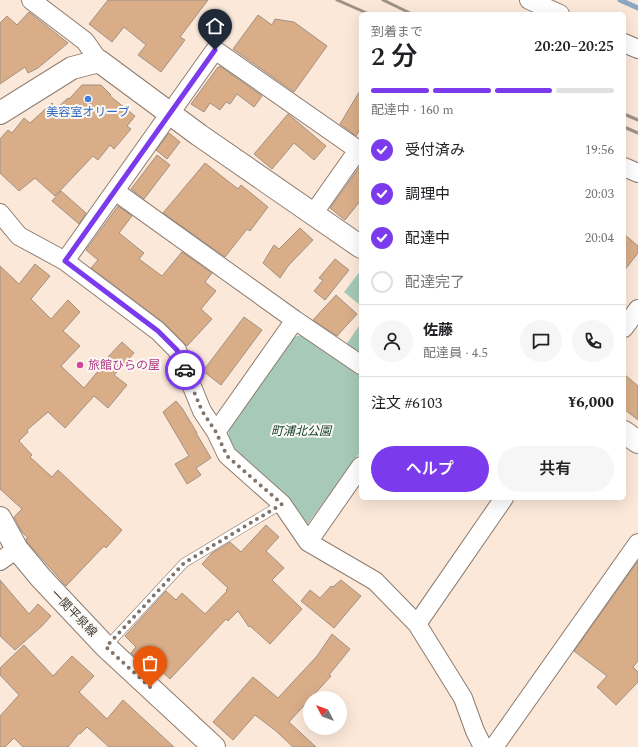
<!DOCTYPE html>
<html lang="ja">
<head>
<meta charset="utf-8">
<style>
  :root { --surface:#fff; --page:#f6f6f6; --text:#202124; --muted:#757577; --line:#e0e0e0; --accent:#7c3aed }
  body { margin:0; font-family:Spectral,"Noto Sans JP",serif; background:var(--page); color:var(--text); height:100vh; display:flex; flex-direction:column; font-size:15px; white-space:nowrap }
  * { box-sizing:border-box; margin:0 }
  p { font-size:13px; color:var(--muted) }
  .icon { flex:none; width:22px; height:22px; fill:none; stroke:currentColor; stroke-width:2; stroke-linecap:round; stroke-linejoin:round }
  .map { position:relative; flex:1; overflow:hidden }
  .sheet { position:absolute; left:359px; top:12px; width:267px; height:488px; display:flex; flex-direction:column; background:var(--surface); border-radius:6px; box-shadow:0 4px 16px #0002 }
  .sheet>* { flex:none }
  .needle { width:26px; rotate:311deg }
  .buttons { position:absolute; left:303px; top:691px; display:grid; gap:8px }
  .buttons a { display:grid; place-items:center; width:44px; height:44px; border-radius:50%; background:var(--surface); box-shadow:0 4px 16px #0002; font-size:20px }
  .pin { position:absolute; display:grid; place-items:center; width:34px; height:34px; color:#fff; margin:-41px -17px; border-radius:50% 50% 50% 0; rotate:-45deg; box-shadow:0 0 4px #0007 }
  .pin .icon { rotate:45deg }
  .courier { position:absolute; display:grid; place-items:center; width:40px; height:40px; margin:-20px; border:3px solid #7c3aed; border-radius:50%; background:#fff; color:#222; box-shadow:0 1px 5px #0007 }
  .overview em { font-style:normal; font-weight:600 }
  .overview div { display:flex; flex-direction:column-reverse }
  .overview { display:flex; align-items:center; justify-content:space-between; height:68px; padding:0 12px }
  h1 { font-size:26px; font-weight:600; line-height:30px }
  .bar { display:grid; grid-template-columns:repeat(4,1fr); gap:6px 4px; align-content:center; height:48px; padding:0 12px }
  .bar i { height:5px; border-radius:3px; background:var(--line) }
  .bar .current { background:var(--accent) }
  .bar p { grid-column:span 4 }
  .line { display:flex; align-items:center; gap:10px; padding:0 12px; border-top:1px solid var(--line) }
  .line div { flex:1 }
  .round { display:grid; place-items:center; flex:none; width:42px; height:42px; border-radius:21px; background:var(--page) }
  ol { padding:0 12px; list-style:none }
  li { display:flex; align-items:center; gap:12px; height:44px }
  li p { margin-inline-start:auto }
  li .icon { padding:4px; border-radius:50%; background:var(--accent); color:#fff; stroke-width:4 }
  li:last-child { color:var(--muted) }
  li i { width:22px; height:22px; border:2px solid var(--line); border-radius:50% }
  .primary-button { display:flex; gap:8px; margin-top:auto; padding:8px 12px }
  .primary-button a { flex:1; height:46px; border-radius:24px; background:var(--accent); color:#fff; font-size:16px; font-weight:600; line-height:46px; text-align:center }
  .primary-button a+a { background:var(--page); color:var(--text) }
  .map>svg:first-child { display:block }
</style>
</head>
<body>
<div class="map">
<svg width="638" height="747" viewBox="0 0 638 747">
  <rect width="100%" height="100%" fill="#fbe8d9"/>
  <path fill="#a6cab7" d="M361 270V306L344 292Z
    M361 323V451L307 525 232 446 228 438 229 428 294 337 305 334 337 358Z"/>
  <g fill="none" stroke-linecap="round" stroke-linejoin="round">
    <path stroke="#89a7c0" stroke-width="5" d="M620 0 638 8"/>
  </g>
  <path fill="#d9ad88" stroke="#a29183" d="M108 0H208L180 37 185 40 161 72 138 55 146 45 124 27 112 42 89 24Z
    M29 12 68 43 38 68 28 73 25 67 0 84V23L7 16 17 25Z
    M258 15 272 25 275 19 294 22 327 46 294 92 233 49Z
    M220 66 262 96 254 107 237 94 230 104 226 102 220 110 210 103 204 112 191 104 218 67 219 68Z
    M82 85H101L111 95 110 96 135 116 127 126 131 129 114 149 110 145 98 160 93 156 55 196 35 178 19 191 0 173V139L8 130 12 133 24 118 30 123 52 103 57 108 68 98 69 99Z
    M361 89V127L356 136 340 124Z
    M288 114 326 146 314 160 294 143 272 169 254 154Z
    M169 133 180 142 167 159 156 150Z
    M157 155 170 165 144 199 131 189Z
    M205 163 238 189 241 185 268 207 250 231 247 229 225 257 163 213Z
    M361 165V200L345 220 330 208Z
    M61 191 86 213 79 224 52 201Z
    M118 206 132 216 119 233 144 253 139 259 162 276 182 252 212 273 205 282 216 291 201 309 212 319 187 346 164 323 91 268 98 260 86 250Z
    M300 228 313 240 288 266 280 278 263 263 274 245 279 249Z
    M624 234 638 246V253L624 271Z
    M335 259 349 270 325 300 314 291 323 280 319 278Z
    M35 264 50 276 31 299 51 319 68 300 80 312 63 331 80 346 61 366 84 388 108 359 107 358 122 342 134 353 114 375 127 385 108 408 94 396 65 428 48 412 27 430 28 432 19 441 32 455 30 457 52 477 58 470 122 530 106 548 104 546 66 586 27 542 26 539 28 538 22 532 14 517 22 509 0 489V266L19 284Z
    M336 295 357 314 337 336 313 320Z
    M244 317 262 330 221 385 203 371Z
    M624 374 638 386V420L624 409Z
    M176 401 182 408 197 433H196L211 458 196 468 201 475 187 484 175 464 189 456 163 412Z
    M266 525 279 537 266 551 284 568 272 580 302 609 270 644 250 626 249 627 238 611 228 621 226 619 170 679 151 662 147 668 131 653 136 647 125 636 166 591 176 600 182 593 205 614 227 591 226 590 228 588 202 564 212 553 230 542 241 552Z
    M638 561V661L633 667 638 672V682L616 705 597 687 607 676 574 651Z
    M0 580 29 614 38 604 51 616 42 626 15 650 0 636Z
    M341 580 361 596 334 628 301 601 310 590 320 598 331 586 333 587Z
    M332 634 350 649 329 675 331 676 289 722 316 747H293L276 731 255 715 233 740 213 722 253 677 278 698 317 656Z
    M24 645 53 676 72 656 94 676 79 692 107 719 123 700 174 747H109L87 727 80 734 79 733 68 747H23L14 738 5 747H0V716L19 695 0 675V668Z"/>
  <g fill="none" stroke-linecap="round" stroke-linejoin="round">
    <defs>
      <path id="service" d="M106 647 184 563 282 504"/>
      <path id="minor" d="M31 0 85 41 99 61
        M529 0 560 14
        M624 43 638 49
        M624 167 638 173
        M115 191 295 320 361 365
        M0 213 19 236 65 261 158 331 177 350 202 411 216 432 227 455 282 504 308 542 375 581 417 624 463 698 475 731 483 747
        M313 214 358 150
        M65 261 215 50 361 152
        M624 328 638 309
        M216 432 295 320
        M308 542 361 466
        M0 561 17 549
        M417 624 504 498
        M494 747 638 543"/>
      <path id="tertiary" d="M0 113 72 68 99 61 199 135 361 247
        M624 432 638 442"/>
      <path id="secondary" d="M0 518 17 549 41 578 106 647 214 747"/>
    </defs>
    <use href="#service" stroke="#8d7c6f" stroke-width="10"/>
    <use href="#minor" stroke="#8d7c6f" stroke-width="20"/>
    <use href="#tertiary" stroke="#8d7c6f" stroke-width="24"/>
    <use href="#secondary" stroke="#8d7c6f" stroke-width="24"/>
    <use href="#service" stroke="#fff" stroke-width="9"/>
    <use href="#minor" stroke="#fff" stroke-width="18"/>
    <use href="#tertiary" stroke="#fff" stroke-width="22"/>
    <use href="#secondary" stroke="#fff" stroke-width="22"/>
    <path stroke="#9e9186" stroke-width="3" d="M337 0 369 14
      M383 0 412 14
      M624 114 638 120
      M624 127 638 133"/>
  </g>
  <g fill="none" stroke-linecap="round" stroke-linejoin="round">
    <path stroke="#80746b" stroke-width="4" stroke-dasharray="0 7.2" d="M150 687 106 647 184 563 282 504 227 456 216 432 202 411 185 370"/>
    <path stroke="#7c3aed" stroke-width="5" d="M185 370 177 350 158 331 65 261 215 50"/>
  </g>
  <circle fill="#3f7fe0" stroke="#fcf9f5" stroke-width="1.5" cx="88" cy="99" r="4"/>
  <circle fill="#d1479c" stroke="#fcf9f5" stroke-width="1.5" cx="80" cy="365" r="4"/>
  <g text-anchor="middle" stroke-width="4" stroke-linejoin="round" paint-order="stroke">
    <g font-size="12" fill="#366cbe" stroke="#fcf9f5">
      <text x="88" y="116">美容室オリーブ</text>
    </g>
    <g font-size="12" fill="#b23c85" stroke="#fcf9f5" text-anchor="start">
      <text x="88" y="369">旅館ひらの屋</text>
    </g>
    <g font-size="12" font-style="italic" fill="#0b3a27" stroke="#fcf9f5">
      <text x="301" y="435">町浦北公園</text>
    </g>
    <g font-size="12" fill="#3d3630" stroke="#fcf9f5">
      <text transform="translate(74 613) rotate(46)" y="4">一関平泉線</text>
    </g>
  </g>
</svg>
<div class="buttons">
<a><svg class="needle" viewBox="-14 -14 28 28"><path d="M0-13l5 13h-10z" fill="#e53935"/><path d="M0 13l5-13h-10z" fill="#757577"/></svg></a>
</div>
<div class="pin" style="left:150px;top:687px;background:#ea580c"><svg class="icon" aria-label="bag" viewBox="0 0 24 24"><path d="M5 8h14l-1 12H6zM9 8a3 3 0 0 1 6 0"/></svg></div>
<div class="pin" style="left:215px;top:50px;background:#1f2937"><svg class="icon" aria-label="home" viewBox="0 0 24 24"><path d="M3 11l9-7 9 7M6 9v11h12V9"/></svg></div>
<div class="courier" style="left:185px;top:370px"><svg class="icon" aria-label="car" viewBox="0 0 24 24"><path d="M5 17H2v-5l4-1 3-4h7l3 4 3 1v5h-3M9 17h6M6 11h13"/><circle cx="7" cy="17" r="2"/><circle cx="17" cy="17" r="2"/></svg></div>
<section class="sheet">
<div class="overview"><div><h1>2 分</h1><p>到着まで</p></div><em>20:20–20:25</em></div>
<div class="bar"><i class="current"></i><i class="current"></i><i class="current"></i><i></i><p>配達中 · 160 m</p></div>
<ol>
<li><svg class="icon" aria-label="check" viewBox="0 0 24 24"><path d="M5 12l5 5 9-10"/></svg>受付済み<p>19:56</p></li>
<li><svg class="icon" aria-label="check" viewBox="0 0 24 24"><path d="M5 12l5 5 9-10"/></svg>調理中<p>20:03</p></li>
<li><svg class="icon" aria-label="check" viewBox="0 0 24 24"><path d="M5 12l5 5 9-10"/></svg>配達中<p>20:04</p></li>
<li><i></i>配達完了</li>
</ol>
<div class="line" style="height:72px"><a class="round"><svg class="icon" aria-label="person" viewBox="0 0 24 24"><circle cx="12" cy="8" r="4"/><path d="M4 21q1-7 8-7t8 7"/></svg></a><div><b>佐藤</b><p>配達員 · 4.5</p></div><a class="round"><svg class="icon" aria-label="chat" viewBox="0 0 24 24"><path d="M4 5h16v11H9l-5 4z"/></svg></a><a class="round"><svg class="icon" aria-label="phone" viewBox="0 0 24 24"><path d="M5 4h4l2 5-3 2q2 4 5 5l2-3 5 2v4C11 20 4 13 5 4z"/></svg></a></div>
<div class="line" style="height:52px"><div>注文 #6103</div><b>¥6,000</b></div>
<div class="primary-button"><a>ヘルプ</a><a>共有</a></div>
</section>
</div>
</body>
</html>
